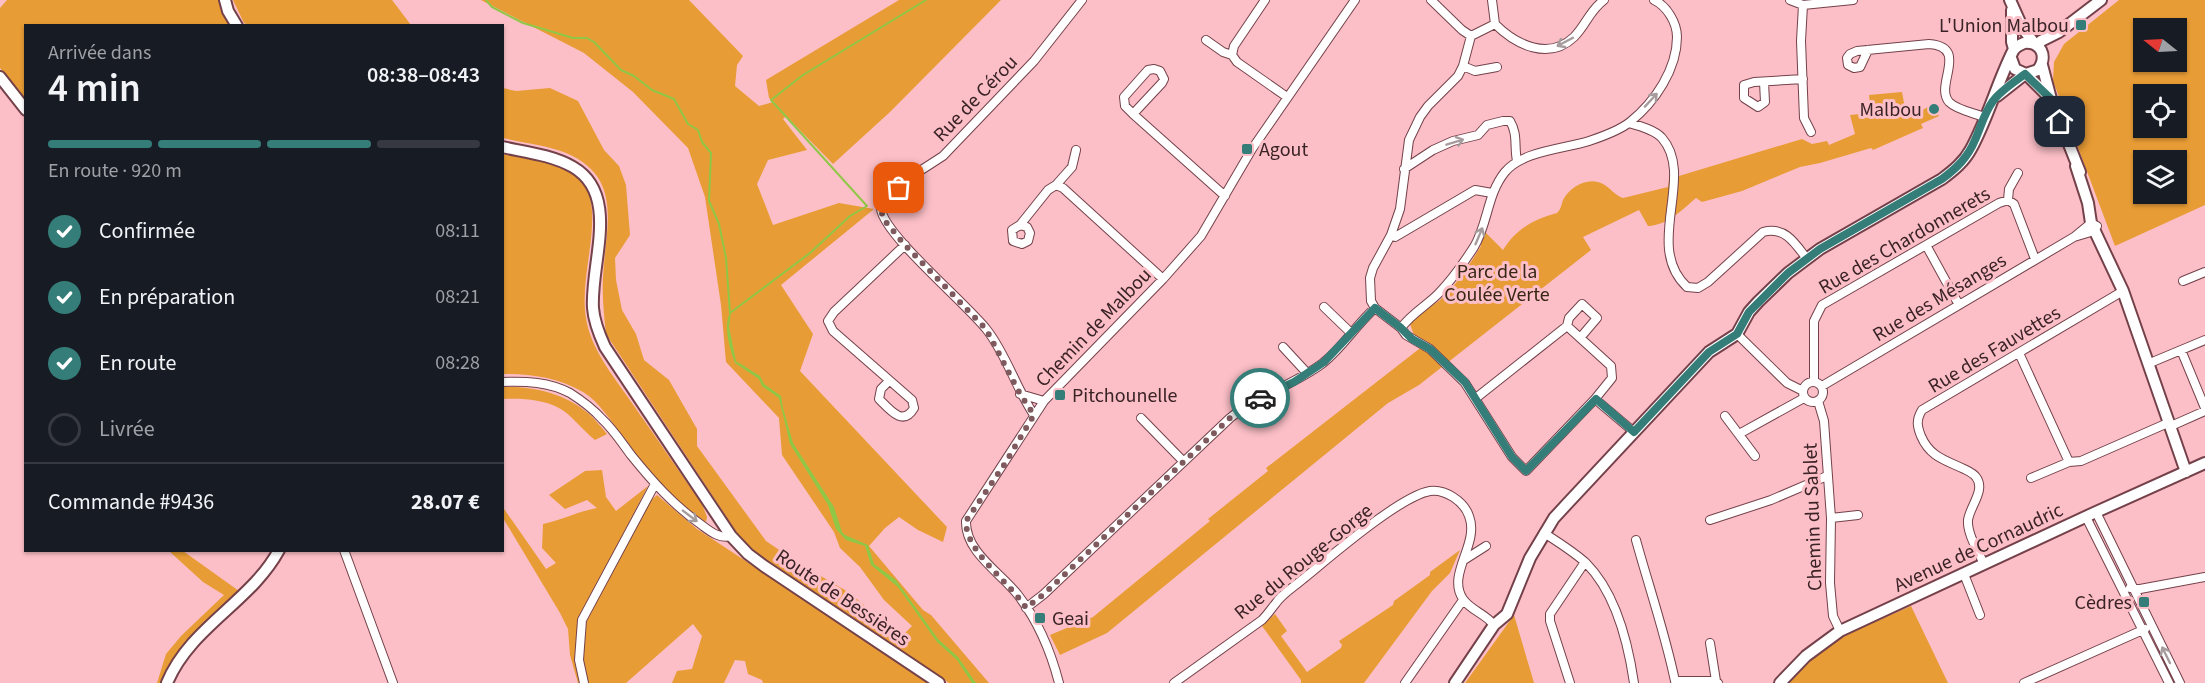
<!DOCTYPE html>
<html lang="fr">
<head>
<meta charset="utf-8">
<style>
  :root { --surface:#171b24; --page:#242831; --text:#f1f3f6; --muted:#9ea1a6; --line:#363941; --accent:#357d78 }
  body { margin:0; font-family:"Source Sans 3",sans-serif; background:var(--page); color:var(--text); height:100vh; display:flex; flex-direction:column; font-size:22px; white-space:nowrap }
  * { box-sizing:border-box; margin:0 }
  p { font-size:20px; color:var(--muted) }
  .icon { flex:none; width:33px; height:33px; fill:none; stroke:currentColor; stroke-width:2; stroke-linecap:round; stroke-linejoin:round }
  .map { position:relative; flex:1; overflow:hidden }
  .sheet { position:absolute; left:24px; top:24px; width:480px; height:528px; display:flex; flex-direction:column; background:var(--surface); border-radius:0px; box-shadow:0 2px 4px #0004 }
  .sheet>* { flex:none }
  .needle { width:39px; rotate:288deg }
  .fabs { position:absolute; left:2133px; top:18px; display:grid; gap:12px }
  .fabs a { display:grid; place-items:center; width:54px; height:54px; border-radius:0px; background:var(--surface); box-shadow:0 2px 4px #0004; font-size:30px }
  .pin { position:absolute; display:grid; place-items:center; width:51px; height:51px; color:#fff; margin:-26px; border-radius:12px; box-shadow:0 3px 9px #0006 }
  .courier { position:absolute; display:grid; place-items:center; width:60px; height:60px; margin:-30px; border:4px solid #357d78; border-radius:50%; background:#fff; color:#222; box-shadow:0 2px 8px #0007 }
  .head em { font-style:normal; font-weight:600 }
  .head div { display:flex; flex-direction:column-reverse }
  .head { display:flex; align-items:center; justify-content:space-between; height:102px; padding:0 24px }
  h1 { font-size:39px; font-weight:600; line-height:45px }
  .bar { display:grid; grid-template-columns:repeat(4,1fr); gap:9px 6px; align-content:center; height:72px; padding:0 24px }
  .bar i { height:8px; border-radius:4px; background:var(--line) }
  .bar .current { background:var(--accent) }
  .bar p { grid-column:span 4 }
  .line { display:flex; align-items:center; gap:15px; padding:0 24px; border-top:2px solid var(--line) }
  .line div { flex:1 }
  ol { padding:0 24px; list-style:none }
  li { display:flex; align-items:center; gap:18px; height:66px }
  li p { margin-inline-start:auto }
  li .icon { padding:6px; border-radius:50%; background:var(--accent); color:#fff; stroke-width:4 }
  li:last-child { color:var(--muted) }
  li i { width:33px; height:33px; border:3px solid var(--line); border-radius:50% }
  .map>svg:first-child { display:block }
</style>
</head>
<body>
<div class="map">
<svg width="2205" height="683" viewBox="0 0 2205 683">
  <rect width="100%" height="100%" fill="#fcbfc7"/>
  <path fill="#e89c35" fill-rule="evenodd" d="M7 0H220L226 19 231 25 26 26 25 100 0 68V8Z
    M233 0H392L411 25H248L244 23Z
    M481 0H689L743 56 737 65 735 86 759 106 773 102 769 98 766 80 899 0H1001L890 112 833 164 786 116 783 119 807 150 768 160 757 184 773 225 839 203 874 209 781 285 813 334 800 371 947 527 943 542 918 530 899 517 885 528 869 546 923 610 931 615 989 683H949L757 556 743 542 606 334C604 315 602 297 603 278 605 229 625 178 566 153 547 145 523 143 503 138V88L516 91 550 88 578 101 604 150 619 166 626 185 630 235 615 258 616 280 622 310 636 334 644 360 669 380 697 429V446L766 541 800 564 850 593 879 618 904 634 912 626 884 600 860 567 840 548 834 532 782 455 779 418 726 362 721 305 705 197 688 148 633 92 584 53Z
    M2119 0H2205V205L2115 246 2053 81 2054 62 2064 44ZM2144 28H2176V62H2144ZM2144 94H2176V128H2144ZM2144 160H2176V194H2144Z
    M1902 92 1907 119 1933 104 1939 116 1921 124 1923 128 1873 150 1871 148 1820 163 1800 167 1742 191 1702 202 1696 198C1682 210 1668 225 1648 226L1639 210 1583 237 1591 250 1419 385 1388 403 1107 633 1060 655 1050 635 1093 617 1210 521 1208 519 1268 471 1266 468 1428 342 1414 335 1410 324C1417 312 1430 308 1440 300 1457 285 1469 265 1481 246L1480 242 1485 232 1503 250C1516 229 1534 219 1557 213 1561 209 1561 206 1563 200 1570 186 1589 176 1603 184 1611 188 1614 195 1623 198L1668 187 1669 179 1802 139 1812 144 1827 141 1829 145 1855 134 1850 115 1871 113 1869 95Z
    M502 154C526 158 578 165 588 191 601 226 579 279 586 318 591 351 616 379 634 406 657 439 679 471 702 504L707 517 706 522C668 498 649 471 623 436 611 422 599 401 583 392 557 377 531 374 503 374Z
    M503 387C533 386 564 393 588 413 595 419 601 427 607 434L595 440C583 431 571 414 559 408 543 399 520 398 503 399Z
    M602 470 606 497 616 511 648 486 579 618 582 683H578L570 655 568 629 560 613 503 518 502 506 546 569 556 563 542 548 543 524C562 520 579 511 597 508L587 500 565 509 549 495 585 471Z
    M657 495 697 529 931 683H763L762 680 748 674 745 661 735 660 724 683H672L677 671 692 669 702 636 693 624 626 683H588L582 663 583 636 589 610 649 502Z
    M1460 550 1450 573 1432 591 1364 683H1301V680L1262 626 1275 614 1287 631 1281 636 1307 672 1341 648 1342 645 1339 641 1393 605 1394 601 1430 575V572Z
    M169 551H183L239 591C208 619 178 644 161 683H157L166 654 181 636 224 595 203 582Z
    M1911 606 1948 683H1789L1819 652 1845 635Z
    M1514 615 1534 683H1465Z"/>
  <path fill="#90c747" d="M731 311 729 327 736 361 760 376 764 384 781 396 783 408 793 443 834 507 842 532 845 535 868 545 874 564 896 580 938 639 958 657 976 683H972L957 660 937 642 898 587 871 565 865 546 846 540 836 529 828 505 790 444 779 398 762 386 759 379 735 363C730 349 722 325 731 311Z"/>
  <g fill="none" stroke-linecap="round" stroke-linejoin="round">
    <path stroke="#90c747" stroke-width="2" d="M486 0 492 7 523 23 573 38H587L594 42 621 70 634 76 652 90 674 99 688 124 698 130 702 142 711 153 709 201 719 224 726 258 730 313
      M730 313 810 253 850 216 867 206 771 100 803 75 926 0"/>
    <defs>
      <path id="minor" d="M1265 0 1234 46 1232 55 1237 62 1287 97
        M1431 0 1462 30 1471 36 1495 24
        M1492 0 1495 24C1516 45 1549 61 1574 37 1586 25 1590 10 1604 0
        M1790 0 1803 5 1853 0
        M1803 5 1801 41 1804 118 1811 132
        M1471 36 1463 66 1458 76 1428 106 1420 117 1409 140 1400 209 1391 235 1373 268 1370 278 1371 301 1375 308 1401 328 1406 335 1430 349 1465 383 1512 457 1526 471 1595 399 1612 378 1611 366 1567 326 1476 398
        M1206 40 1223 52 1232 55
        M1868 50 1860 67 1854 68 1848 65 1847 58 1850 54 1857 51 1929 44C1970 47 1934 85 1949 102 1957 110 1974 113 1984 117
        M1463 66 1475 71 1497 67
        M1764 82 1765 102 1758 107 1744 98V85L1754 82 1803 79
        M1133 114 1162 83 1164 79 1160 71 1154 69 1148 70 1124 97 1125 106 1133 114 1225 196
        M1629 123C1640 126 1655 130 1662 138 1696 177 1643 246 1687 287L1698 288 1708 282 1763 232C1785 226 1795 243 1807 259
        M1076 150 1072 167 1056 185 1063 188 1163 279
        M1404 169 1433 150 1453 141 1478 135 1487 125 1503 121H1510C1518 134 1514 146 1517 161
        M2008 200 2009 189 2018 173
        M1020 225 1027 227 1030 233 1028 241 1022 244 1013 241 1012 230 1020 225 1048 190 1056 185
        M1391 235 1395 237 1475 190 1492 193
        M1926 245 1959 305
        M2183 281 2205 272
        M1324 307 1351 333
        M1567 326 1569 318 1582 304 1597 318 1580 338
        M1401 328C1411 314 1426 306 1438 294 1452 280 1463 264 1474 247 1488 224 1487 194 1505 172 1522 151 1564 149 1589 141 1601 137 1620 130 1630 122 1655 102 1677 69 1677 37 1677 23 1667 6 1654 0
        M1737 334 1787 383 1803 391
        M1283 347 1307 373
        M2181 350 2205 408
        M2019 353 2069 462
        M2150 363 2205 340
        M889 381 881 389 879 399C890 410 903 427 914 408L912 400 833 331 828 321 834 312 905 245
        M1803 392a10 10 0 1 1 20 0a10 10 0 1 1-20 0Z
        M502 382C526 381 549 382 570 393 581 400 593 409 602 419 613 429 622 443 631 455 652 481 674 506 703 526 711 532 720 539 731 536
        M1814 382V321L1822 305 1999 203 2008 200 2014 204 2035 259
        M1822 386 2074 237 2091 223 2097 226 2094 231 2074 237
        M1020 394 1044 401
        M1595 399 1634 432
        M1818 401 1824 421 1831 518 1830 583 1833 616 1840 631
        M1034 415C1016 388 1006 354 987 330 967 304 884 235 881 209L888 197 909 178 943 156 1034 61 1082 0
        M1725 416 1755 456
        M1141 418 1183 461
        M2171 426 2205 411
        M1739 434 1804 398
        M2031 478 2069 462 2081 461 2170 422
        M2096 512 2180 683
        M2086 517 2169 683
        M1831 518 1858 515
        M1710 520 1771 500 1827 476
        M1544 533C1558 542 1574 552 1586 563 1616 593 1628 642 1634 683
        M1636 540C1649 587 1665 633 1675 681H1716L1718 683
        M344 550 393 683
        M1464 560 1486 546
        M1984 564C1978 551 1967 534 1968 520 1970 506 1986 490 1976 477 1973 473 1968 471 1964 469 1945 460 1930 457 1921 436 1917 426 1916 420 1922 410L2123 291
        M1964 574 1980 615
        M2130 588 2140 589 2205 577
        M1026 608 1044 594 1230 418C1258 395 1294 385 1323 363 1343 347 1356 325 1375 308
        M1710 643 1716 681
        M584 683 579 660 582 620 655 484
        M1059 683C1051 652 1038 621 1018 595 1001 573 965 552 966 521L1044 401 1163 279 1201 236 1252 149 1355 0
        M1174 683 1262 620C1268 614 1271 609 1276 603 1283 593 1294 587 1303 579 1329 558 1400 496 1430 491 1445 489 1464 501 1469 516 1480 544 1446 574 1463 599 1470 610 1486 614 1494 625
        M1405 683 1463 600
        M1570 683 1550 621V614L1585 562
        M2024 683 2145 629"/>
      <path id="tertiary" d="M2010 0 2023 29 2035 44
        M2012 10V42L2014 49
        M2037 46 2041 41 2059 32 2101 0
        M2042 65 2051 99 2080 172
        M2026 74 2051 99
        M0 77 26 110
        M1997 96 2025 74
        M2076 166 2088 203 2091 223 2123 291 2186 472
        M167 683C190 627 251 602 279 550
        M1455 683 1494 625 1507 614 1530 558 1554 518 1566 505 1709 352 1737 334 1749 312 1758 302 1788 273 1820 249 1942 179C1954 170 1964 162 1971 149 1988 118 1997 83 2013 51 2015 47 2019 45 2024 43 2041 41 2048 56 2038 70L2026 74 2015 69 2011 58
        M1780 683 1806 656 1840 631 2096 512 2205 463"/>
      <path id="secondary" d="M225 0 228 11 237 26
        M502 147C525 152 552 155 573 167 621 195 590 264 593 308 594 322 599 334 605 347L731 536 748 554 764 566 939 683"/>
    </defs>
    <use href="#minor" stroke="#74414a" stroke-width="10"/>
    <use href="#tertiary" stroke="#74414a" stroke-width="14"/>
    <use href="#secondary" stroke="#74414a" stroke-width="14"/>
    <use href="#minor" stroke="#fff" stroke-width="8"/>
    <use href="#tertiary" stroke="#fff" stroke-width="10"/>
    <use href="#secondary" stroke="#fff" stroke-width="10"/>
  </g>
  <defs><path id="oneway-shaft" d="M-6 0H5M1.5-3L5.5 0L1.5 3" fill="none" stroke-width="1.6" stroke-linecap="round" stroke-linejoin="round" transform="scale(1.5)"/></defs>
  <g stroke="#a69c9d">
    <use href="#oneway-shaft" transform="translate(1565 42) rotate(152)"/>
    <use href="#oneway-shaft" transform="translate(1651 100) rotate(-47)"/>
    <use href="#oneway-shaft" transform="translate(1455 142) rotate(-17)"/>
    <use href="#oneway-shaft" transform="translate(1479 236) rotate(-67)"/>
    <use href="#oneway-shaft" transform="translate(690 516) rotate(37)"/>
    <use href="#oneway-shaft" transform="translate(2166 655) rotate(-116)"/>
  </g>
  <g fill="none" stroke-linecap="round" stroke-linejoin="round">
    <path stroke="#7e5a5e" stroke-width="6" stroke-dasharray="0 10.8" d="M899 188 883 203 882 214 885 221 904 244 986 329 1020 394 1034 415 1004 465 966 521C965 552 1010 582 1026 608L1044 594 1230 418 1260 398"/>
    <path stroke="#357d78" stroke-width="8" d="M1260 398 1294 382 1324 362 1375 308 1401 328 1412 339 1430 349 1465 382 1512 457 1526 471 1596 399 1634 432 1709 352 1737 334 1749 312 1788 273 1820 249 1942 179C1957 168 1968 157 1975 140 1981 127 1984 113 1993 101 2000 91 2014 82 2025 74L2051 99 2060 122"/>
  </g>
  <g fill="#357d78" stroke="#fcbfc7" stroke-width="2">
    <rect x="2075" y="19" width="12" height="12" rx="3"/>
    <circle cx="1934" cy="109" r="6"/>
    <rect x="1241" y="143" width="12" height="12" rx="3"/>
    <rect x="1054" y="389" width="12" height="12" rx="3"/>
    <rect x="2138" y="596" width="12" height="12" rx="3"/>
    <rect x="1034" y="612" width="12" height="12" rx="3"/>
  </g>
  <g text-anchor="middle" stroke-width="6" stroke-linejoin="round" paint-order="stroke">
    <g font-size="20" fill="#3a2326" stroke="#fcbfc7" text-anchor="end">
      <text x="2069" y="32">L'Union Malbou</text>
      <text x="1922" y="116">Malbou</text>
      <text x="1259" y="156" text-anchor="start">Agout</text>
      <text x="1072" y="402" text-anchor="start">Pitchounelle</text>
      <text x="2132" y="609">Cèdres</text>
      <text x="1052" y="625" text-anchor="start">Geai</text>
    </g>
    <g font-size="20" fill="#3a2326" stroke="#fcbfc7">
      <text transform="translate(975 98) rotate(-46)" y="7">Rue de Cérou</text>
      <text transform="translate(1904 240) rotate(-30)" y="7">Rue des Chardonnerets</text>
      <text transform="translate(1939 297) rotate(-31)" y="7">Rue des Mésanges</text>
      <text transform="translate(1093 327) rotate(-46)" y="7">Chemin de Malbou</text>
      <text transform="translate(1994 349) rotate(-31)" y="7">Rue des Fauvettes</text>
      <text transform="translate(1812 517) rotate(-92)" y="7">Chemin du Sablet</text>
      <text transform="translate(1978 547) rotate(-25)" y="7">Avenue de Cornaudric</text>
      <text transform="translate(1303 561) rotate(-39)" y="7">Rue du Rouge-Gorge</text>
      <text transform="translate(843 597) rotate(34)" y="7">Route de Bessières</text>
    </g>
    <g font-size="20" fill="#372613" stroke="#fcbfc7">
      <text x="1497" y="278">Parc de la<tspan x="1497" dy="23">Coulée Verte</tspan></text>
    </g>
  </g>
</svg>
<div class="fabs">
<a><svg class="needle" viewBox="-14 -14 28 28"><path d="M0-13l5 13h-10z" fill="#e53935"/><path d="M0 13l5-13h-10z" fill="#9ea1a6"/></svg></a>
<a><svg class="icon" aria-label="locate" viewBox="0 0 24 24"><circle cx="12" cy="12" r="6"/><path d="M12 2v4M12 18v4M2 12h4M18 12h4"/></svg></a>
<a><svg class="icon" aria-label="layers" viewBox="0 0 24 24"><path d="M12 4l9 5-9 5-9-5zM3 14l9 5 9-5"/></svg></a>
</div>
<div class="pin" style="left:899px;top:188px;background:#ea580c"><svg class="icon" aria-label="bag" viewBox="0 0 24 24"><path d="M5 8h14l-1 12H6zM9 8a3 3 0 0 1 6 0"/></svg></div>
<div class="pin" style="left:2060px;top:122px;background:#1f2937"><svg class="icon" aria-label="home" viewBox="0 0 24 24"><path d="M3 11l9-7 9 7M6 9v11h12V9"/></svg></div>
<div class="courier" style="left:1260px;top:398px"><svg class="icon" aria-label="car" viewBox="0 0 24 24"><path d="M5 17H2v-5l4-1 3-4h7l3 4 3 1v5h-3M9 17h6M6 11h13"/><circle cx="7" cy="17" r="2"/><circle cx="17" cy="17" r="2"/></svg></div>
<section class="sheet">
<div class="head"><div><h1>4 min</h1><p>Arrivée dans</p></div><em>08:38–08:43</em></div>
<div class="bar"><i class="current"></i><i class="current"></i><i class="current"></i><i></i><p>En route · 920 m</p></div>
<ol>
<li><svg class="icon" aria-label="check" viewBox="0 0 24 24"><path d="M5 12l5 5 9-10"/></svg>Confirmée<p>08:11</p></li>
<li><svg class="icon" aria-label="check" viewBox="0 0 24 24"><path d="M5 12l5 5 9-10"/></svg>En préparation<p>08:21</p></li>
<li><svg class="icon" aria-label="check" viewBox="0 0 24 24"><path d="M5 12l5 5 9-10"/></svg>En route<p>08:28</p></li>
<li><i></i>Livrée</li>
</ol>
<div class="line" style="height:78px"><div>Commande #9436</div><b>28.07 €</b></div>
</section>
</div>
</body>
</html>
